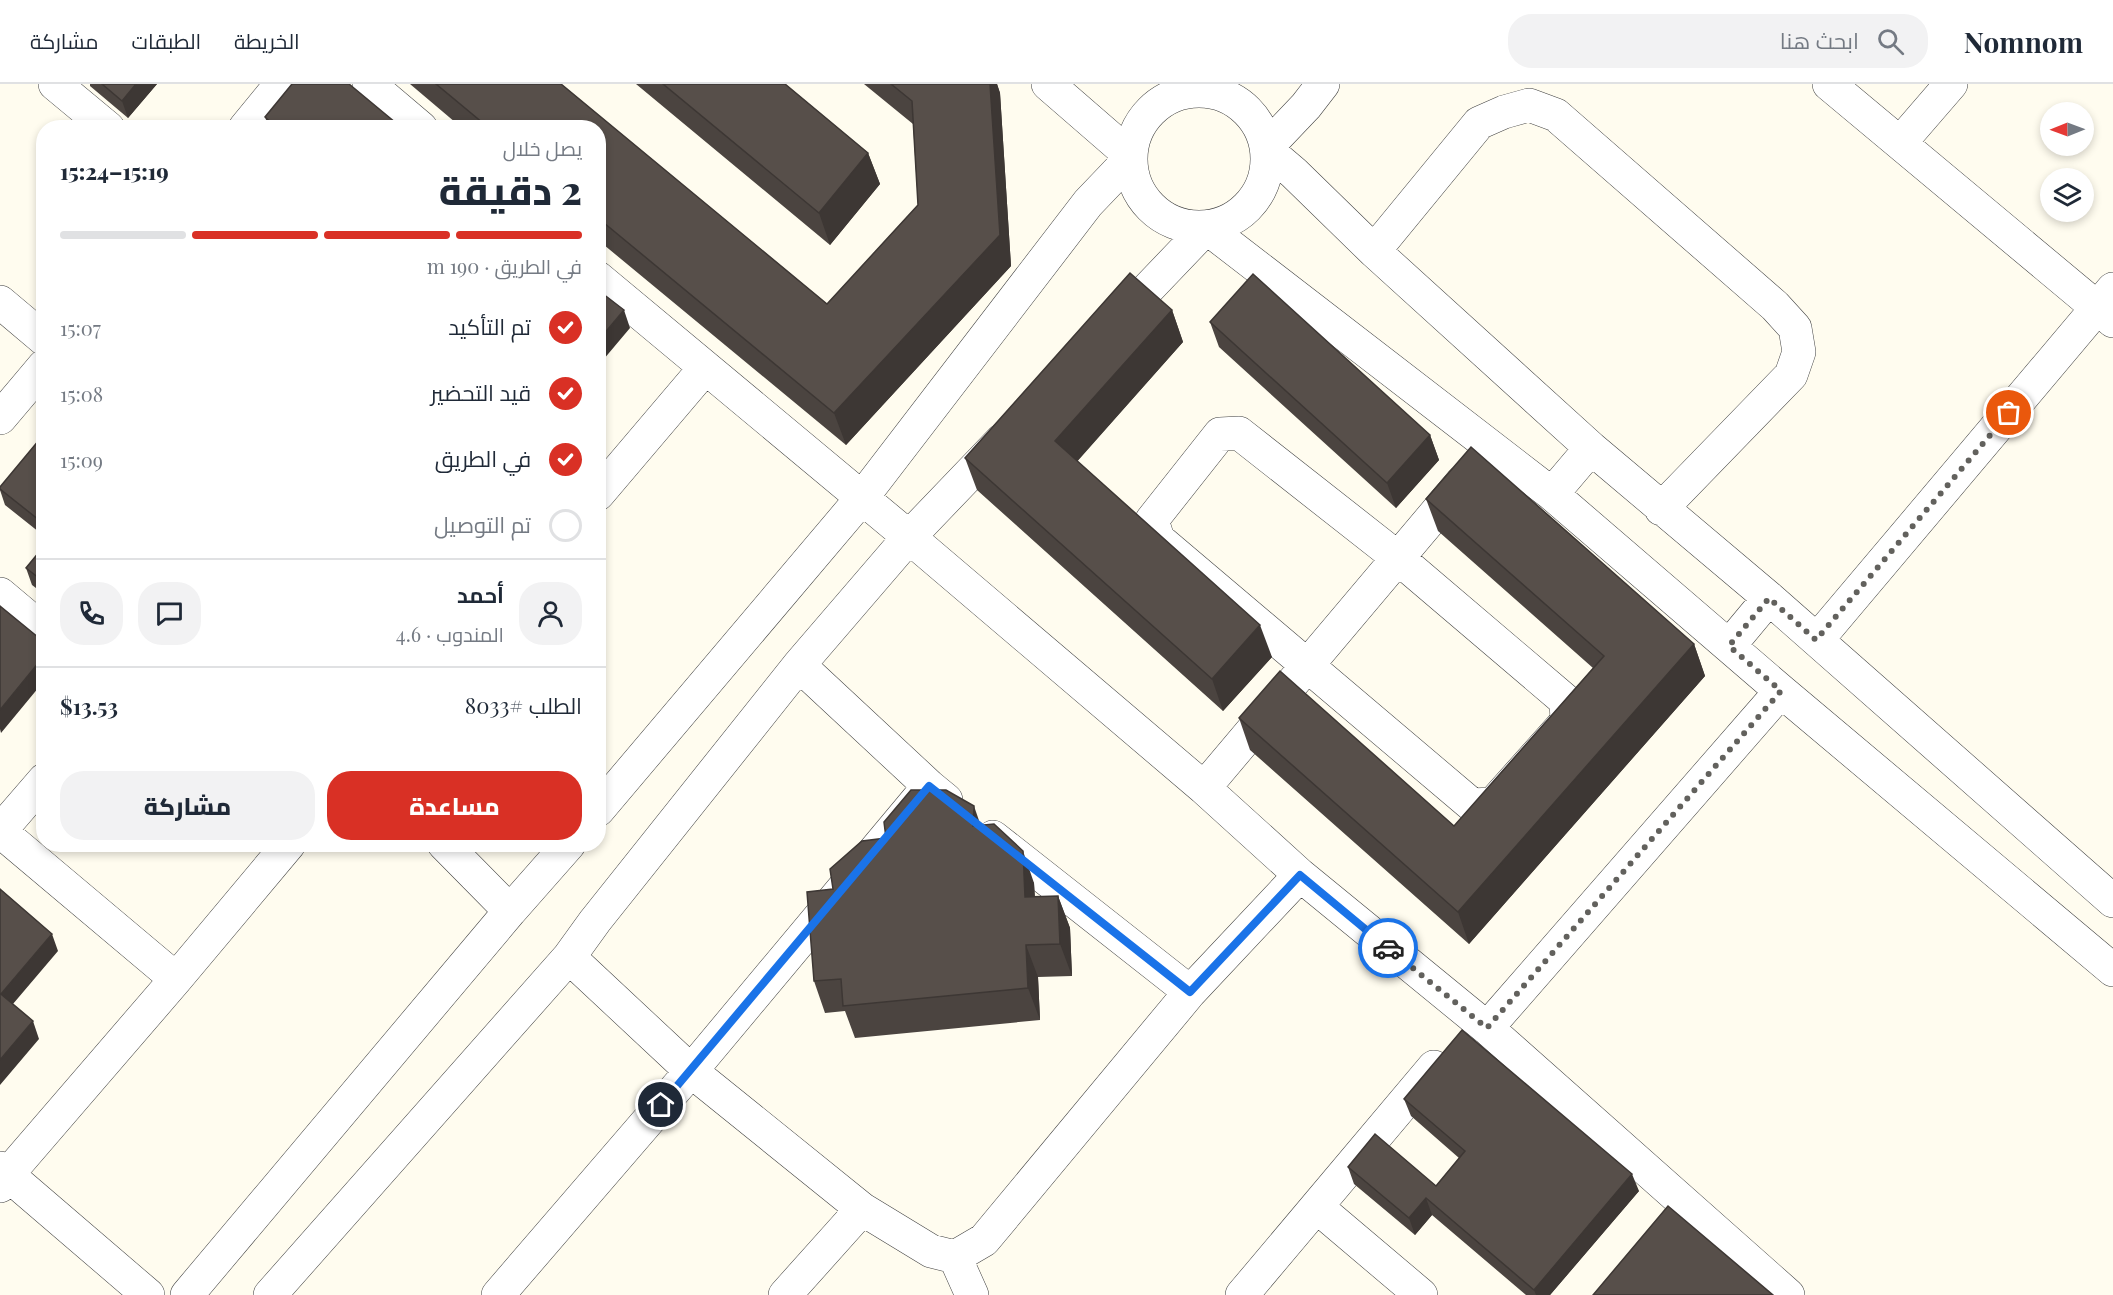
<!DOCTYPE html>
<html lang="ar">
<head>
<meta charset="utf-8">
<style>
  :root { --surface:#fff; --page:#f2f2f3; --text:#1f2937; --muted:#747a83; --line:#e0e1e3; --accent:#d93025 }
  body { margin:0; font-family:"Playfair Display",Cairo,serif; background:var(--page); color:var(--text); direction:rtl; height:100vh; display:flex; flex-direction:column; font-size:22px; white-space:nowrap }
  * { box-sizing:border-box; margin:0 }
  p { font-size:20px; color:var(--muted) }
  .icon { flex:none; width:33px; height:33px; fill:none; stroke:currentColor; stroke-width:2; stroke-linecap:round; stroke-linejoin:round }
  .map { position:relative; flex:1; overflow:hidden; direction:ltr }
  .details { position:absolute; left:36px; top:36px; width:570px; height:732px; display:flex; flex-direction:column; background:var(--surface); border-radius:24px; box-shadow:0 3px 9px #0003; direction:rtl }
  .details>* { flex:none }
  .needle { width:39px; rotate:269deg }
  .controls { position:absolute; left:2040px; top:18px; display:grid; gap:12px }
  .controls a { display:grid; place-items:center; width:54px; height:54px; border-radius:50%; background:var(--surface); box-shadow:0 3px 9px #0003; font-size:30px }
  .pin { position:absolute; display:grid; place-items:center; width:51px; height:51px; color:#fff; margin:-26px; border:3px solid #fff; border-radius:50%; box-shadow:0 2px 6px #0007 }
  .courier { position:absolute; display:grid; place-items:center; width:60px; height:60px; margin:-30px; border:4px solid #1a73e8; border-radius:50%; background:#fff; color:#222; box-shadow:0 2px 8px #0007 }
  .summary em { font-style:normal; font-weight:800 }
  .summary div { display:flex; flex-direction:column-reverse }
  .summary { display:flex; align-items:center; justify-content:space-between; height:102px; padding:0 24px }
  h1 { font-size:39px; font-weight:800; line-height:45px }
  .bar { display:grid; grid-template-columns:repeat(4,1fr); gap:9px 6px; align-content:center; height:72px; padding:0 24px }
  .bar i { height:8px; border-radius:4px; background:var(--line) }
  .bar .active { background:var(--accent) }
  .bar p { grid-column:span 4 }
  .line { display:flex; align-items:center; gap:15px; padding:0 24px; border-top:2px solid var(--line) }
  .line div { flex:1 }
  .round { display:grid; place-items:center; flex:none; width:63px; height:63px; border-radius:24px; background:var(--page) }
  ol { padding:0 24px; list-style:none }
  li { display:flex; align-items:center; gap:18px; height:66px }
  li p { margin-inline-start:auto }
  li .icon { padding:6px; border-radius:50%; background:var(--accent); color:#fff; stroke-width:4 }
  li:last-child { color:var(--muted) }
  li i { width:33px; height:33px; border:3px solid var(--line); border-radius:50% }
  .cta { display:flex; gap:12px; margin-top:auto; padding:12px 24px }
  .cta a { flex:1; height:69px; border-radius:24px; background:var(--accent); color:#fff; font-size:24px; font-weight:800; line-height:69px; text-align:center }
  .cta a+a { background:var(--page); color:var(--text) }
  header { display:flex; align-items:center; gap:36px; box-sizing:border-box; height:84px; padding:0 30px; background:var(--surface); border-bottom:2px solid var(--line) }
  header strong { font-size:28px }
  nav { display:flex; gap:33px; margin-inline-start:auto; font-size:21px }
  .search { width:420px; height:54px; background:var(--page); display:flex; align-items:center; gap:15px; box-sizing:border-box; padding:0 21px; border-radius:24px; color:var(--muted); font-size:22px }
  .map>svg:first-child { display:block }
</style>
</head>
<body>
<header>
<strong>Nomnom</strong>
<div class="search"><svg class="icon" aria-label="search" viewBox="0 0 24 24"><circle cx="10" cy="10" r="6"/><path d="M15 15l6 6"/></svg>ابحث هنا</div>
<nav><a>الخريطة</a><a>الطبقات</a><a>مشاركة</a></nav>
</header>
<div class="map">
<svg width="2113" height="1211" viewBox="0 0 2113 1211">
  <rect width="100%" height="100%" fill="#fffcef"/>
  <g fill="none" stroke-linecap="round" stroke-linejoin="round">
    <defs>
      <path id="minor" d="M55 0 108 44
        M369 0 421 44
        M1048 0 1131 72
        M1829 0 2113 237
        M1131 75a68 68 0 1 1 136 0a68 68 0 1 1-136 0Z
        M245 44 281 0
        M1900 59 1951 0
        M1267 63 1306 22 1323 0
        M1267 66 1294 89 1374 167 1591 364 1769 514 2113 817
        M1207 144 1552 410 1781 607 2113 886
        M1374 167 1479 39 1504 28 1529 21 1556 31 1775 222 1795 244 1799 268 1791 291 1661 425
        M598 194 909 453 1204 704 1300 791 1487 944 1788 1211
        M0 218 44 255
        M1117 237 1206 144
        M0 334 44 282
        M1239 349 1398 474 1566 617 1567 637 1493 720 1472 721 1158 455 1152 436 1220 350Z
        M598 410 705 284
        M1552 410 1591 364
        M0 510 44 547
        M1817 556 2113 205
        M1729 562 1769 514
        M799 581 929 702 946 716
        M1204 704 1462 398
        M598 726 861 415 1088 119 1131 74
        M0 747 176 895
        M0 747 44 696
        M993 753 1190 908
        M444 760 510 827
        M569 873 691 987 862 1125
        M1487 944 1781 607
        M0 1084 148 1211
        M0 1102 8 1090 176 895 289 760
        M1317 1123 1421 1211
        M955 1173 972 1211
        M187 1211 510 827 569 760
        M270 1211 569 873 595 837 799 581 909 453 1002 356
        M498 1211 691 987 929 702
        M785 1211 862 1125 931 1167 955 1173 984 1156 1190 908 1300 791
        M1242 1211 1434 983"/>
    </defs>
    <use href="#minor" stroke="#414141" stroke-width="34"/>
    <use href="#minor" stroke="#fff" stroke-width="33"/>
  </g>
  <path fill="#4b4440" d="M90 0H157L128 34 90 2Z
    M410 0H561L827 220 918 121 913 40 864 0H997L1000 9 1011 182 846 361 598 156V44H462Z
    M636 0H785L868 69 880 100 830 161Z
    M265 33 402 44H269Z
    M1172 226 1183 258 1077 377 1272 573 1223 627 977 406 965 374Z
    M1210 238 1430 351 1439 376 1396 424 1219 263Z
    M44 318V337L39 324Z
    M44 350V452L5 421 0 406V405Z
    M1426 415 1694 560 1705 592 1469 860 1250 666 1239 634 1454 742 1593 584 1438 447Z
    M44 462V510L32 501 26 484Z
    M981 741 1034 799 1035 813 1058 812 1070 844 1072 892 1038 893 1040 936 855 954 845 927 825 929 814 897 833 805Z
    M1404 1015 1639 1107 1550 1211H1526L1432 1131 1415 1151 1354 1100 1348 1083 1436 1102 1459 1074 1411 1032Z"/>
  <path fill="#3d3734" d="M136 0H157L128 34 122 17Z
    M990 0H997L1000 9 1011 182 846 361 834 329Z
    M868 69 880 100 830 161 819 129Z
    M624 226 630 244 598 282V257Z
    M1172 226 1183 258 1067 389 1055 357Z
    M1430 351 1439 376 1396 424 1387 399Z
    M1260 541 1272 573 1223 627 1212 595Z
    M1694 560 1705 592 1469 860 1458 828Z
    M44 572V597L1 649 0 645V626Z
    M974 722 985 754 973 742Z
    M1023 767 1034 799 1036 845 1025 813Z
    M1058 812 1070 844 1072 892 1060 860Z
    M52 850 58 867 7 927 1 910Z
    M1026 861 1038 893 1040 936 1028 904Z
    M33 937 39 955 0 1001V976Z
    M1632 1090 1639 1107 1550 1211H1536L1534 1206Z
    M1426 1114 1432 1131 1415 1151 1409 1134Z"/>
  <path fill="#574f4a" stroke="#3d3734" stroke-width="1.5" d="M102 0H136L122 17Z
    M292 0H349L402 44H277L265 33Z
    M436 0H561L827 220 918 121 912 17 891 0H990L1000 151 834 329 598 134V44H489Z
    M663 0H785L868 69 819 129Z
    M1130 189 1172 226 1055 357 1260 541 1212 595 965 374Z
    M1253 190 1430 351 1387 399 1210 238Z
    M598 206 624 226 598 257Z
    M44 318V328L39 324Z
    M44 350V440L0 405V403Z
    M1471 363 1694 560 1458 828 1239 634 1280 587 1454 742 1604 572 1426 415Z
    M44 462V498L26 484Z
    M0 522 44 558V572L0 626Z
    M911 706H946L974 722 973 742 994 740 1023 767 1025 813 1058 812 1060 860 1026 861 1028 904 843 922 841 895 814 897 807 808 833 805 830 785 862 757 886 754 884 738Z
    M0 805 52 850 1 910 33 937 0 976Z
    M1462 946 1632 1090 1534 1206 1426 1114 1409 1134 1348 1083 1375 1050 1436 1102 1465 1067 1404 1015Z
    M1668 1122 1773 1211H1593Z"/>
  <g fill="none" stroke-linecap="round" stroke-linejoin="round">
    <path stroke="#62615d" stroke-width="6" stroke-dasharray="0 10.8" d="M1388 864 1487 944 1781 607 1729 562 1769 514 1816 556 2009 329"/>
    <path stroke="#1a73e8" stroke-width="8" d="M661 1021 929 702 1190 908 1300 791 1388 864"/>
  </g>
</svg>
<div class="controls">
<a><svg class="needle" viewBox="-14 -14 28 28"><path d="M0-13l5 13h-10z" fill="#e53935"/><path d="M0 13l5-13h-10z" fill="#747a83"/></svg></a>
<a><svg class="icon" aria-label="layers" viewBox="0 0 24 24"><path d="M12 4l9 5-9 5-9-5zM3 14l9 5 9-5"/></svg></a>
</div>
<div class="pin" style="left:2009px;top:329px;background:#ea580c"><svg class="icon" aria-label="bag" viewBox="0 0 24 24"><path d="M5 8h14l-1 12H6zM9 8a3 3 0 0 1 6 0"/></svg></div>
<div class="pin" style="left:661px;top:1021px;background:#1f2937"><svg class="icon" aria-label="home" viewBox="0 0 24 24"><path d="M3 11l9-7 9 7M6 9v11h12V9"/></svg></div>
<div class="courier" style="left:1388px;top:864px"><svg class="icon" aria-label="car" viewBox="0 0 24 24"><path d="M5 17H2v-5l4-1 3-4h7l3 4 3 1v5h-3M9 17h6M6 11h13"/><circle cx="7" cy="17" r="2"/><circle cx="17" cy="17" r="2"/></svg></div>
<section class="details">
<div class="summary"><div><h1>2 دقيقة</h1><p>يصل خلال</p></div><em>15:19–15:24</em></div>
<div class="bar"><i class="active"></i><i class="active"></i><i class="active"></i><i></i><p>في الطريق · 190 m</p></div>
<ol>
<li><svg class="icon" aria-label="check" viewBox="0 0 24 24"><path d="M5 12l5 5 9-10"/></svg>تم التأكيد<p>15:07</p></li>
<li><svg class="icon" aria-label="check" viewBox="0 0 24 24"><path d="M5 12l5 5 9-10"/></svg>قيد التحضير<p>15:08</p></li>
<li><svg class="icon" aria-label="check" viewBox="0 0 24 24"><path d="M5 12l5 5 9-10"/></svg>في الطريق<p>15:09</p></li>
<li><i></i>تم التوصيل</li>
</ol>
<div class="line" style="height:108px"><a class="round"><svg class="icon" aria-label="person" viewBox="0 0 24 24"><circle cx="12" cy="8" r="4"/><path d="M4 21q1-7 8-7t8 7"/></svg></a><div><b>أحمد</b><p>المندوب · 4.6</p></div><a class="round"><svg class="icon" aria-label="chat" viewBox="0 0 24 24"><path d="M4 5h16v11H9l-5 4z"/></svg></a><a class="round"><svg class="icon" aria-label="phone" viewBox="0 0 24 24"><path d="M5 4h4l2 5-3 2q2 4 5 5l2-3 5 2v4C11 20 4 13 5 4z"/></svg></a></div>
<div class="line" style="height:78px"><div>الطلب #8033</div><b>$13.53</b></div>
<div class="cta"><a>مساعدة</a><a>مشاركة</a></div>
</section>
</div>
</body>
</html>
